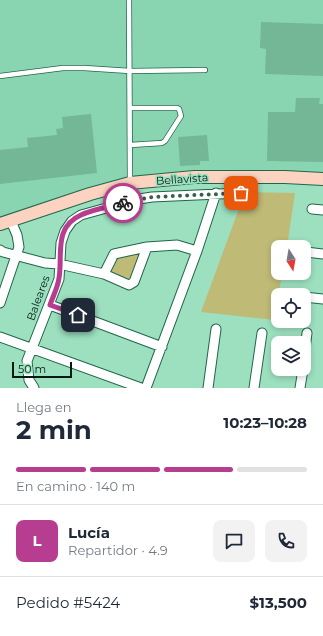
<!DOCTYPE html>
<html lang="es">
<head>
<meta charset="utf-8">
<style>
  :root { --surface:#fff; --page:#f2f2f3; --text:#1f2937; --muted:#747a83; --line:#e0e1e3; --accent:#b73d90 }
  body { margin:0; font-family:Montserrat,sans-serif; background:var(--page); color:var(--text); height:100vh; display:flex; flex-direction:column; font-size:15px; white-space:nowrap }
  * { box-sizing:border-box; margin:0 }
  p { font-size:13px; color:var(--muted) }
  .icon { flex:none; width:22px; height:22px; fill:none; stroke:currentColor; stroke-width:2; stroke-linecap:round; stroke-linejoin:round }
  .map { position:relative; height:388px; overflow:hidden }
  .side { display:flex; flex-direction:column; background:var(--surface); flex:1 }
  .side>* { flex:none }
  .needle { width:26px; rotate:169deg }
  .tools { position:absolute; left:271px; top:240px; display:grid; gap:8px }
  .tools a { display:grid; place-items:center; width:40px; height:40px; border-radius:8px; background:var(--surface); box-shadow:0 2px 6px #0003; font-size:20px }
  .scale { position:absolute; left:12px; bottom:10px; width:60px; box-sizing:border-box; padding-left:4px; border:2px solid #011b10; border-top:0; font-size:11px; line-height:14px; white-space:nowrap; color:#011b10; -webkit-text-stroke:3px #9ce0bf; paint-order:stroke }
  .pin { position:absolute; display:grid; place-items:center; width:34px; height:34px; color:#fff; margin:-17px; border-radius:8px; box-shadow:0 2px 6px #0006 }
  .courier { position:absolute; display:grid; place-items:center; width:40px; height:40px; margin:-20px; border:3px solid #b73d90; border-radius:50%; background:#fff; color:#222; box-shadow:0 1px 5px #0007 }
  .headline em { font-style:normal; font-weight:700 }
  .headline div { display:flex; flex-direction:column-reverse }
  .headline { display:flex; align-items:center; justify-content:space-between; height:68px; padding:0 16px }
  h1 { font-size:26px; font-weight:700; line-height:30px }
  .bar { display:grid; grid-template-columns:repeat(4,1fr); gap:6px 4px; align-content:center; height:48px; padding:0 16px }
  .bar i { height:5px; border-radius:3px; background:var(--line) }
  .bar .active { background:var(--accent) }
  .bar p { grid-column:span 4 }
  .line { display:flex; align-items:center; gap:10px; padding:0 16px; border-top:1px solid var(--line) }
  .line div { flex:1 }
  .round { display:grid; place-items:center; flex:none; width:42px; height:42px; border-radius:8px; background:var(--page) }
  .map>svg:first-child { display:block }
</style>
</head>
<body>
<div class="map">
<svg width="323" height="388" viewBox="0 0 323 388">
  <rect width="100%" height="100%" fill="#9ce0bf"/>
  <path fill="#89d5b2" d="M0 0H323V174L188 172 0 221Z"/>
  <path fill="#c0ba77" d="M245 192 295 193 287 247H278V273H282L275 320 201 312Z
    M142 253 131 279 111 273V271L117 256Z"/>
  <path fill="#74b797" d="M261 22 323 24V76L265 74 266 49 260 48Z
    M296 98H320L319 104H323V162L267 161 268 112H295Z
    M91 114 97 173 0 184V150L28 147 27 138 57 135 56 129 63 128 62 117Z
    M207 135 209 161H200V165L180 166 178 137Z"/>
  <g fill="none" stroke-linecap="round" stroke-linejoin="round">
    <defs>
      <path id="lane" d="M129 0 130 183
        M0 76 63 68H84L130 71 205 70
        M130 108H177L179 109 181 116 165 141 162 143 130 145"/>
      <path id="street" d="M312 209 323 210
        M0 250 3 252 45 263 59 264 104 274 129 285 134 282 147 247
        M306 252 323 254
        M104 274 114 254 147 247 177 245 197 251
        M304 297 323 299
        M0 303 19 247 17 235 11 221
        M50 305 162 347
        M0 337 141 388
        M304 358 307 333
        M34 388 29 380 27 361 59 279 61 243 65 231 72 221 81 215 139 199 152 197 241 193
        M146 388 197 251 216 193
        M208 388 216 329
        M254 388 262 333
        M300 388 303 369"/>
      <path id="secondary" d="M0 224 90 194 130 183 194 177H285L323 179"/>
    </defs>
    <use href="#lane" stroke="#21664a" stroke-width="6"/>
    <use href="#street" stroke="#21664a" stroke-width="11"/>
    <use href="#secondary" stroke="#21664a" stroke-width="14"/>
    <use href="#lane" stroke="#fff" stroke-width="4.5"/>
    <use href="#street" stroke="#fff" stroke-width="9"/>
    <use href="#secondary" stroke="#fbd3c0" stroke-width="12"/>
  </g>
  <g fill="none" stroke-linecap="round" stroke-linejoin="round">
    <path stroke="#37604d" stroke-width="4" stroke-dasharray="0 7.2" d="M123 203 152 197 241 193"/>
    <path stroke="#b73d90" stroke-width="5" d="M78 315 50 305C53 296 58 287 59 278 63 256 53 227 81 215 94 209 109 207 123 203"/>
  </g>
  <g text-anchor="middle" stroke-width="3.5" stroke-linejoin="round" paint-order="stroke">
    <g font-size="11" fill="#011b10" stroke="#9ce0bf">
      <text transform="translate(182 179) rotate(-4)" y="4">Bellavista</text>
      <text transform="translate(38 298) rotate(-70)" y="4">Baleares</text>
    </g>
  </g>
</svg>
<div class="tools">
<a><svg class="needle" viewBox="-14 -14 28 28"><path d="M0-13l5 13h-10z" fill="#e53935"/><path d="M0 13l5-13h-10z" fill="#747a83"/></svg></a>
<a><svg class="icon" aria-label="locate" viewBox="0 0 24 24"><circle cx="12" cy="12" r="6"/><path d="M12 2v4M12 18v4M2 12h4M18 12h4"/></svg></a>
<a><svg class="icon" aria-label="layers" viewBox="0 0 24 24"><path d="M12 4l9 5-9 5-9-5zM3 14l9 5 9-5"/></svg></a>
</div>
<div class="scale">50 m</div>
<div class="pin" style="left:241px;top:193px;background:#ea580c"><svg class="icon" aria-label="bag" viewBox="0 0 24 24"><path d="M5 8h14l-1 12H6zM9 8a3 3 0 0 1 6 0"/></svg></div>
<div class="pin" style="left:78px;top:315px;background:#1f2937"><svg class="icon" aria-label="home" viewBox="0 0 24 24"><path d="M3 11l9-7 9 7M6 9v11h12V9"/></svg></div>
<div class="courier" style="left:123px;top:203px"><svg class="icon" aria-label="bike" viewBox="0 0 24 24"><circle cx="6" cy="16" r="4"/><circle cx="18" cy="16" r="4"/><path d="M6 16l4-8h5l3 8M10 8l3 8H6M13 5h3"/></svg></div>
</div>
<section class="side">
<div class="headline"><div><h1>2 min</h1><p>Llega en</p></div><em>10:23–10:28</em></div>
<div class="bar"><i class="active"></i><i class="active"></i><i class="active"></i><i></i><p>En camino · 140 m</p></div>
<div class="line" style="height:72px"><b class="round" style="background:var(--accent);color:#fff">L</b><div><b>Lucía</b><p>Repartidor · 4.9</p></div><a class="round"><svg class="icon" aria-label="chat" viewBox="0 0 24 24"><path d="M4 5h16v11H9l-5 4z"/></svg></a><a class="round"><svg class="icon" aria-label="phone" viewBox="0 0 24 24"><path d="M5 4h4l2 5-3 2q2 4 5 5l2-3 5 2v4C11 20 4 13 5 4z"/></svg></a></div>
<div class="line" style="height:52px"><div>Pedido #5424</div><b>$13,500</b></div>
</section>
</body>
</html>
